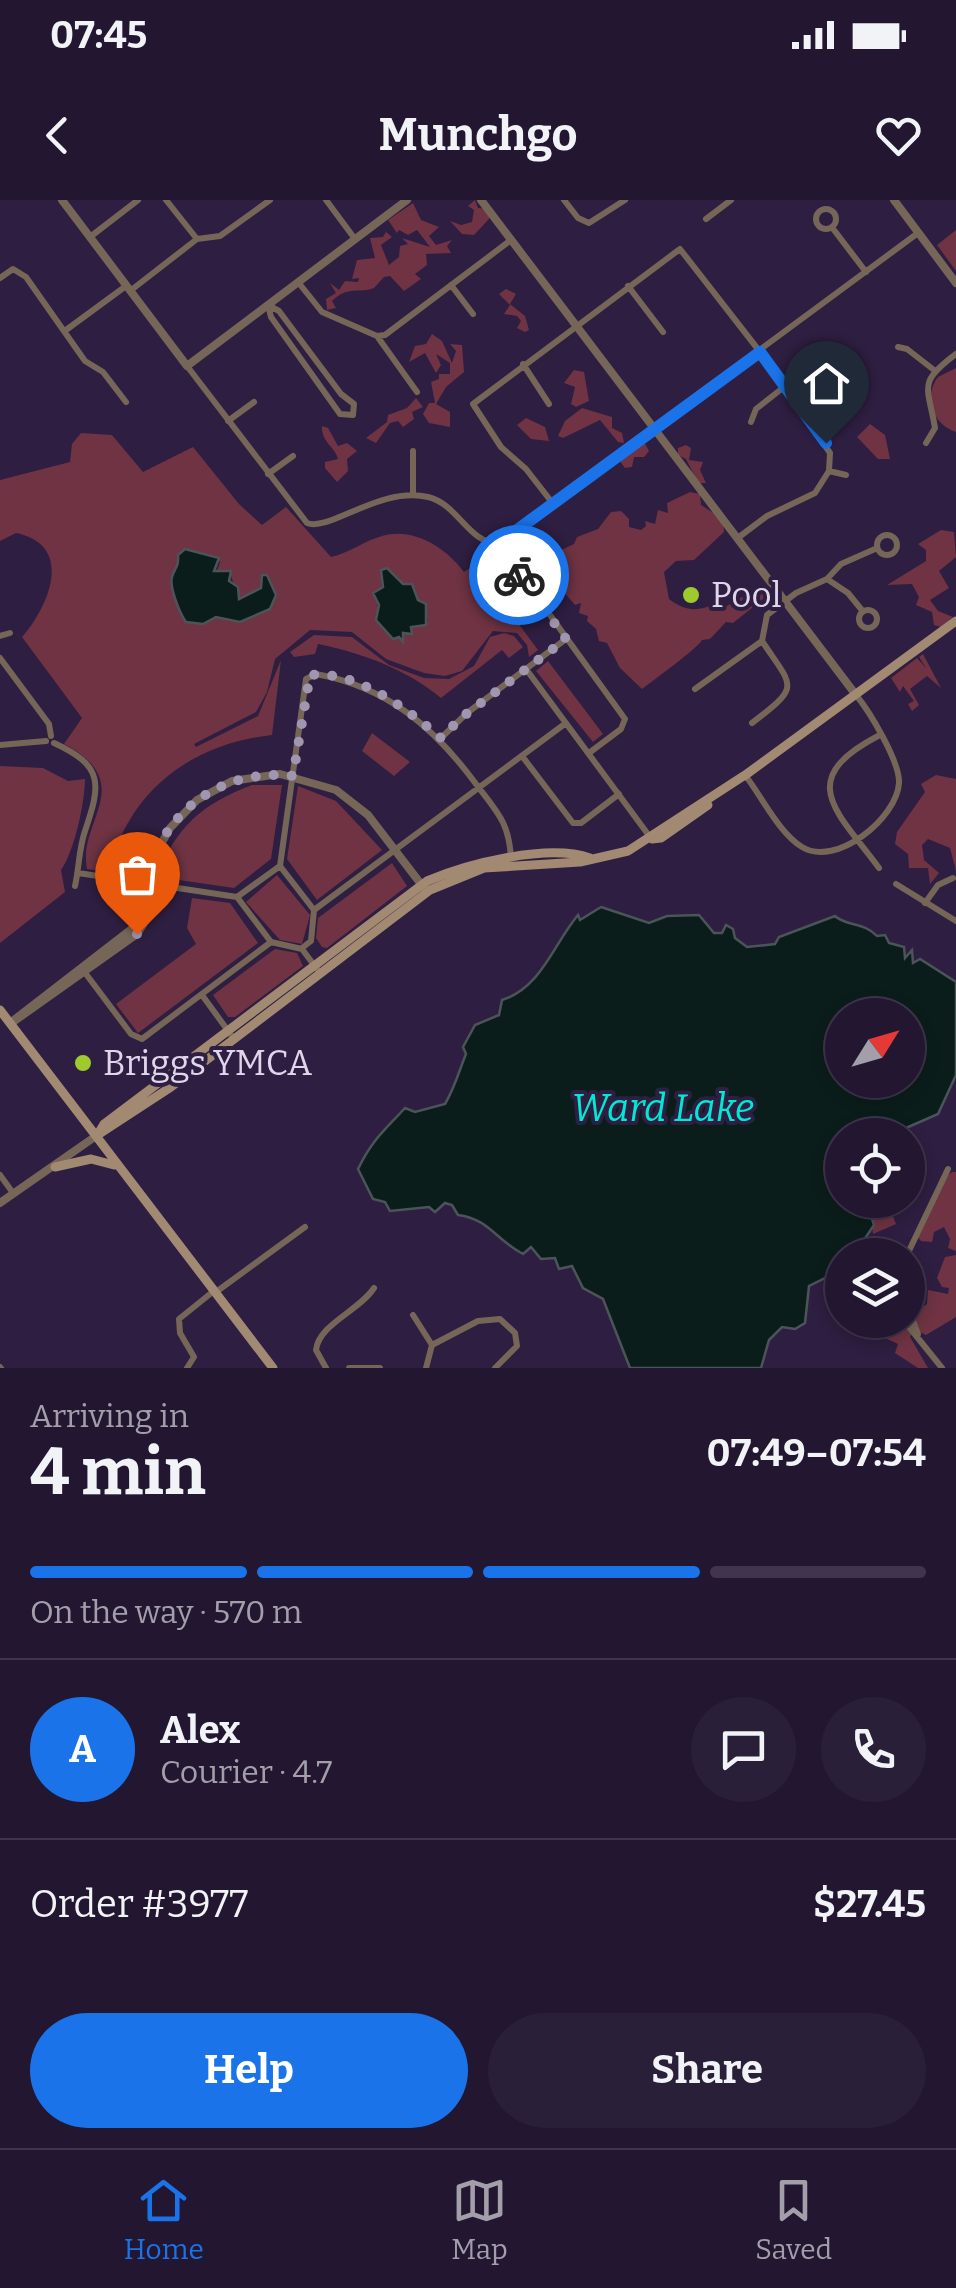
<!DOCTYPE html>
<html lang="en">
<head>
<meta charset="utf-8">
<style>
  :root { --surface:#221631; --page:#2a1f39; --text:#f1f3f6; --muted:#a29fab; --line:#3f354d; --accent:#1a73e8 }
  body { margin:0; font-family:Bitter,serif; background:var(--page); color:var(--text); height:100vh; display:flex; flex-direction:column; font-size:38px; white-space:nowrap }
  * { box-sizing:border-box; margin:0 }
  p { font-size:32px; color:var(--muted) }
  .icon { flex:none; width:55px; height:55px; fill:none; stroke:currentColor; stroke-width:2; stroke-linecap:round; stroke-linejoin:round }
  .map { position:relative; height:1168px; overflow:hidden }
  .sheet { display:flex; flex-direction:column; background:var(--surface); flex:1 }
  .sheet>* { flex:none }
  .needle { width:65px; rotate:53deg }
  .controls { position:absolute; left:825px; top:798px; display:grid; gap:20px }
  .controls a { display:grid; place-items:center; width:100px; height:100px; border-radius:50%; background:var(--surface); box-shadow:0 5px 15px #0003,0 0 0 2px var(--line); font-size:50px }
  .pin { position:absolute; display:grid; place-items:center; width:85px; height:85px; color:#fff; margin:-102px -42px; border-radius:50% 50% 50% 0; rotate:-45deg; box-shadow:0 0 10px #0007 }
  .pin .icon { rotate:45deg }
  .courier { position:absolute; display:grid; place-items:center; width:100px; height:100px; margin:-50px; border:8px solid #1a73e8; border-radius:50%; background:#fff; color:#222; box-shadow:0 2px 12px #0007 }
  .head em { font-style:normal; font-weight:700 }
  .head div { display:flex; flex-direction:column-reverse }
  .head { display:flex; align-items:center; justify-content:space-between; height:170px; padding:0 30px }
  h1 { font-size:65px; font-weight:700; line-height:75px }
  .bar { display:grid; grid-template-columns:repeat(4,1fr); gap:15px 10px; align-content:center; height:120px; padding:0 30px }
  .bar i { height:12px; border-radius:8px; background:var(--line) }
  .bar .on { background:var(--accent) }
  .bar p { grid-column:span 4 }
  .line { display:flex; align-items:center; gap:25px; padding:0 30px; border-top:2px solid var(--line) }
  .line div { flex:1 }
  .round { display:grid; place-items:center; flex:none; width:105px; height:105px; border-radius:52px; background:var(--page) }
  .action { display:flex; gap:20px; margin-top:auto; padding:20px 30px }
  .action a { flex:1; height:115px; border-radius:60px; background:var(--accent); color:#fff; font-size:40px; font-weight:700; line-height:115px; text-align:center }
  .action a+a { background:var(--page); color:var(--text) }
  .status { display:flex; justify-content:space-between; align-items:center; height:70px; padding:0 50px; background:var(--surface); direction:ltr }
  .status svg { height:28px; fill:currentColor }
  header { display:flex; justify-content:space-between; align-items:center; height:130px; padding:0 30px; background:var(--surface); font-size:45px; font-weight:700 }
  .tab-bar { display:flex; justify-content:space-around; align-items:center; height:140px; border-top:2px solid var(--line); background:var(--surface); font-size:28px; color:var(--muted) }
  .tab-bar a { display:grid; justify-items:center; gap:5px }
  .tab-bar .on { color:var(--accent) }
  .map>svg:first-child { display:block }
</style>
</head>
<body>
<div class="status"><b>07:45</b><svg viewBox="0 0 49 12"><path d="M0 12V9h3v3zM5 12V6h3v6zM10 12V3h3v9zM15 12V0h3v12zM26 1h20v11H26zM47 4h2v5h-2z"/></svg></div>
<header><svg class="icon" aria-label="back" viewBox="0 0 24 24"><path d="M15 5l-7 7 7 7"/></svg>Munchgo<svg class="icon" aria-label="heart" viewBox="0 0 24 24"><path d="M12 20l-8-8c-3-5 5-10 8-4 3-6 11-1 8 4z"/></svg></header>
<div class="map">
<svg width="956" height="1168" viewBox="0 0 956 1168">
  <rect width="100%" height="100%" fill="#2e1e41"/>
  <path fill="#6f3343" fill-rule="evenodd" d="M475 0 478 8 489 9V19L474 35 462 34 450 21 461 25 472 22 474 10 468 6Z
    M413 3 421 20 439 27 429 36 436 45 452 40 447 46 451 53 426 54 427 65 415 74 421 79 404 91 390 76 384 77 374 88C358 94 349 85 332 101L336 108 327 110 326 99 336 93 330 83 339 90 345 81 358 82 359 78 352 79 357 60 375 58 370 38 383 37 386 32 392 37 381 45 389 65 399 57 400 46 408 44 402 38 430 47 417 30 408 35 399 30 397 33 388 20Z
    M956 30V71L937 45Z
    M506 89 516 94 510 104 525 116 529 130 525 132 517 128 521 121 517 116 504 114 510 105 499 94Z
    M432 134 442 141 452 163 456 151 450 144 462 145 464 172 446 187 436 204 450 212V227L429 223 423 214 429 203H435L431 182 439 179V174H450V163L436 154 441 165 436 173 425 153 409 162 415 146 426 144Z
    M956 168V232C931 224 924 195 938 177Z
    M574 170 584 172 589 201 576 207 571 204 575 187 564 183Z
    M416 198 423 207 412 212 414 219 403 227 398 221 390 223 376 243 366 238 387 222 388 215 407 208Z
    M582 208 612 217V228L622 233 624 243 618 242 600 220 563 238 558 236 565 221Z
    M526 218 545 227 549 241 531 239 517 225Z
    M870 224 885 235 890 259H878L857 237Z
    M322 226 328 228 338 246 347 243 357 251 347 259 348 271 337 282 325 268V262L338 259C335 247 321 242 322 226Z
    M81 233 112 235 143 272 193 247 239 304 262 325 286 307 331 357C349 353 364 341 382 336 414 327 446 348 464 372L475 365 538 450 529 457 527 445 517 433 493 431 462 471 445 476 424 473 386 459 352 432 310 430 275 459 267 492 256 512 194 544 196 547 258 516 281 460 272 535C191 544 128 591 109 672L87 669C77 621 139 584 64 544L82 518 22 437C49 406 75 345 16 333L0 341V280L70 262 72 244ZM198 353 217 357 220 362 216 374 229 370 239 400 261 388 262 375 274 390 240 422 216 417 203 424 186 422 172 391 178 359ZM390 370 417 398 428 421 411 427 400 437 380 424 375 390 382 389 381 379Z
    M641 236 649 251 644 257H634L632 267 625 268 616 256 629 250 626 243Z
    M686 245 691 248 689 260 703 262 700 270 706 283H698L686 259 678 255V248Z
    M690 292 700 294 701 305 723 319 724 332 694 360 676 361 664 372 669 399C685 411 697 412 715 404L722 409 762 385 768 395 733 423 726 422 710 439 702 440C697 449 651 482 642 489L620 468 607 443 599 441 596 429 587 421 588 416 579 413 581 403 575 405 563 391 561 381 549 373V367L558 363 561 350 574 344 577 337 598 329 611 312 621 311 629 319V327L641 330 646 326 645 321 655 324 658 310 668 313 667 303Z
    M941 330 954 332 956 357 939 371 949 388 930 400 938 411 953 417 941 427 934 425 932 412 916 405 919 397 912 384 887 385 926 361V350L918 344Z
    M504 433 514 436 523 447 509 458 502 450 441 498C406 469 362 453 318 444L315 454 294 457 290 452 314 435 352 437 389 465 424 478 449 479 474 466 490 437Z
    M923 454 941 488 927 476 910 489 919 505 912 511 908 504 914 501 903 486 900 492 891 478 917 458 926 468 919 457Z
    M548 461 603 534 593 542 536 471Z
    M372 533 410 562 394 576 362 551Z
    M0 566 43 568 68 581 85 579C85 603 74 652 61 670L65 692 0 743Z
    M936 575 956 579V671L950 648 928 639 922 645 924 660 939 673 930 684 928 668H909L908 654 895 644 897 632 925 592 921 584Z
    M252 585H282L271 659 234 688 158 677C174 627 204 603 252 585Z
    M298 586 336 601 382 650 317 700 287 659Z
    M392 663 407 686 327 748 322 747 316 738 318 718Z
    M277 675 310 715 302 744 280 740 246 702Z
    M192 698 230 703 258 743 138 833 116 804 196 744 187 728Z
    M275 749 297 753 303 766 235 817H228L213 795Z
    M952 972H956V1051L948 1048 950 1039 944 1027 934 1032 932 1042 921 1041 916 1035 944 978Z
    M879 1000H891L888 1004 896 1024 873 1034 871 1016Z
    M956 1055V1117L926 1135 914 1129 910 1137 928 1168H918L895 1153 898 1144 885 1138 876 1120H908V1090L913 1107 920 1109 927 1104 928 1090 948 1094 949 1088 942 1087 937 1078 945 1057Z"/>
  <path fill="#0b1d1a" stroke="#4b5459" stroke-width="2.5" fill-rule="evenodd" d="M185 349 219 358 214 371H231L229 381 238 387 239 399 261 388 262 375H267L276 395 270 409 240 422 216 417 203 424 186 422C180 414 169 387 172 377 175 367 179 367 178 355Z
    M387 368 403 384H412L418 400 426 404V425L411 427 412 434 403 433V442L399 437 393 439 376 420 379 405 373 393 383 387 381 370Z
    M601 707 649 723 667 716 699 715 714 733H722L726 725 733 729 735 738 747 747 775 744 779 737 835 716C845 726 864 722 877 736L885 735 889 743 904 747 905 758 912 750 913 763 920 759 956 782V875L938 914 906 928 904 935H842V1000H876L879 1006 871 1016 874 1025 854 1055H842V1065L837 1063 831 1075 809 1086 805 1123 795 1129 782 1127 769 1140 761 1168H630L603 1099 583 1088 572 1066 559 1069 555 1058 541 1059 531 1047 523 1054C496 1040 489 1019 458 1015L452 1005 445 1003 435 1012 429 1007 390 1011 385 1002 373 999 358 969C372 940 383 932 405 908L415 912 445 904C455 887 459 871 466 854L463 847 475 825 499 815 502 800C541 788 553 745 578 715L580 720ZM842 815H908V880H842Z"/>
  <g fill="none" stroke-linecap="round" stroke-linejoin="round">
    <path stroke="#756658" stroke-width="6" d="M166 0 197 39
      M326 0 355 39
      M564 0 578 18 589 23 625 0
      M816 19a10 10 0 1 1 20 0a10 10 0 1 1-20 0Z
      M706 19 731 0
      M834 30 866 72
      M90 37 138 0
      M0 78 13 69 26 77 85 161 103 172 126 202
      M298 82 322 112 377 136 417 192
      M451 85 473 114
      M628 86 663 132
      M130 91 197 39 220 36 270 0
      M268 105 279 111 341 194 354 204 353 215 340 214 271 117Z
      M66 130 126 86
      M377 136 385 135 511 40
      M898 147 907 149 934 170
      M523 164 549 204
      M187 166 307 323C330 332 379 286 428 297 458 304 469 344 498 343L918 33
      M228 221 254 202
      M751 222 756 209 784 187
      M926 243 935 228C928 186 917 183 956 154
      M829 271 846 275
      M268 274 293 256
      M413 295V251
      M554 305 526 269 501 247 473 204 680 49 771 166 830 253 829 271 815 293 767 316 739 337
      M877 345a10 10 0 1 1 20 0a10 10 0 1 1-20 0Z
      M498 343 625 519 621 529 589 553
      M827 379 841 364 875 349
      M859 419a9 9 0 1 1 18 0a9 9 0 1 1-18 0Z
      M0 436 10 433
      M762 441 767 415 796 393 827 379 848 393 861 409
      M0 458 49 524 51 536
      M526 469 650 637
      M695 489 762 441
      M752 523C802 485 793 488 762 441
      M878 536C794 580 837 611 879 668
      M441 538 467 513 566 439
      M54 543C104 566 101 584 85 631 79 648 79 668 75 686
      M0 545 46 541
      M522 556 573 623H581L619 594
      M745 575C762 597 779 633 802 647 836 668 897 618 899 583 900 562 870 512 856 495
      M280 666 306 479 316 474C387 487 434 527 476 584 497 612 509 622 511 658
      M280 666 314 710 311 741 302 748
      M78 673 237 697
      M896 684 956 721
      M237 697 271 742 302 749 317 769
      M237 697 280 666
      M925 703 938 685 953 678
      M314 710 566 523
      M83 770 131 834 142 839 271 742
      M202 795 234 839
      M0 975 13 993
      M907 1055 948 969
      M216 1092 305 1027
      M908 1108 918 1134
      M413 1115 432 1145 426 1168
      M909 1127 942 1168
      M432 1145 478 1121 500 1119 515 1133 517 1146 495 1168
      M0 1167 1 1168
      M187 1168 194 1157 180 1133 179 1119 215 1090
      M326 1168 316 1150C319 1124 359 1111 374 1088
      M349 1168H380"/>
    <path stroke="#756658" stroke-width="8" d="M62 0 187 166 407 0
      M481 0 856 495
      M894 0 956 83
      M13 822 137 734 146 720 147 684
      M10 823 133 728 155 655 170 628 197 600 232 581 280 574 336 590 368 615 424 688
      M0 1003 96 936"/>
    <path stroke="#a18972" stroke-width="9" d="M744 576 956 421
      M652 639 661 638 708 605
      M0 810 273 1168
      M98 934 104 924 427 681C467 664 548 643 590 658
      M96 936 171 887 430 690 484 668 580 662 628 651 745 575
      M55 967 91 959 114 965"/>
  </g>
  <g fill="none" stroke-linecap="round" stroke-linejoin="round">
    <path stroke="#a196b0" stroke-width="10" stroke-dasharray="0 18" d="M137 734C153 715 144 695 149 674 165 608 226 568 293 576L310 475C357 470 408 510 441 538L461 518 566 439 519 375"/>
    <path stroke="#1a73e8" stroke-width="12" d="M519 375 498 344 760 152 826 243"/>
  </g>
  <g fill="#9fca2d" stroke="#2e1e41" stroke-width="4">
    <circle cx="691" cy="395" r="10"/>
    <circle cx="83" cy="863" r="10"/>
  </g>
  <g text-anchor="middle" stroke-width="8" stroke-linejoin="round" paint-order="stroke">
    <g font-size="35" fill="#dfd6ec" stroke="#2e1e41" text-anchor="start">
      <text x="711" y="407">Pool</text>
      <text x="103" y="875">Briggs YMCA</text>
    </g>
    <g font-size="38" font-style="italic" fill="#00e9d6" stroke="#2e1e41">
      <text x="663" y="921">Ward Lake</text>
    </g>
  </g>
</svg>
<div class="controls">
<a><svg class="needle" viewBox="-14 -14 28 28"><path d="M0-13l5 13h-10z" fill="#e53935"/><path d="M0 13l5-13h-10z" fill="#a29fab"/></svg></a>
<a><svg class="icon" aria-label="locate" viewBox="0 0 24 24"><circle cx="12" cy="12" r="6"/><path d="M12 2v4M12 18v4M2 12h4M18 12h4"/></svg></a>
<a><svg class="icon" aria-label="layers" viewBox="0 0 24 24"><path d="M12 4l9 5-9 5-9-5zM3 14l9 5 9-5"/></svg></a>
</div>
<div class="pin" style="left:137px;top:734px;background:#ea580c"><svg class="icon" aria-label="bag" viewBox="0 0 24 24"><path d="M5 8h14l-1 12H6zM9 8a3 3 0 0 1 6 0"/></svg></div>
<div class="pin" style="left:826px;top:243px;background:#1f2937"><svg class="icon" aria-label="home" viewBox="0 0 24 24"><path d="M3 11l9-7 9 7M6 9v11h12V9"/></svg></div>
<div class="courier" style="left:519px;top:375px"><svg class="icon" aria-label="bike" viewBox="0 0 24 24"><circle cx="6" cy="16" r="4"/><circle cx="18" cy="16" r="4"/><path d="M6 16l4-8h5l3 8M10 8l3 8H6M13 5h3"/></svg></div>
</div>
<section class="sheet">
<div class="head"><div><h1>4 min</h1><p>Arriving in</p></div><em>07:49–07:54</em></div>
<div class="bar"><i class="on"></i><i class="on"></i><i class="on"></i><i></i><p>On the way · 570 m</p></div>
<div class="line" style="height:180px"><b class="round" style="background:var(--accent);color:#fff">A</b><div><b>Alex</b><p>Courier · 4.7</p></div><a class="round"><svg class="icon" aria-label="chat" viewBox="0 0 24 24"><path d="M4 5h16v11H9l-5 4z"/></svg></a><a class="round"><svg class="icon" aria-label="phone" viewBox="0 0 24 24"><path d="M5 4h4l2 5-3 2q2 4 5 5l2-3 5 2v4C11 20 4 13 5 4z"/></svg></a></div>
<div class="line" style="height:130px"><div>Order #3977</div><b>$27.45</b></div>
<div class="action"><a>Help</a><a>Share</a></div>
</section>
<nav class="tab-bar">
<a class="on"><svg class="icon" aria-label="home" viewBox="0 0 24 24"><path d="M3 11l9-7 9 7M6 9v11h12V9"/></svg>Home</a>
<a><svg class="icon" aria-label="map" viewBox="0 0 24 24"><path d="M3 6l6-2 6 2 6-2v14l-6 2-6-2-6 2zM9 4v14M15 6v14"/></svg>Map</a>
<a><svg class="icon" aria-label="saved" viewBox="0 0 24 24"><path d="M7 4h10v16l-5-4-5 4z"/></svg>Saved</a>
</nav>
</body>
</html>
